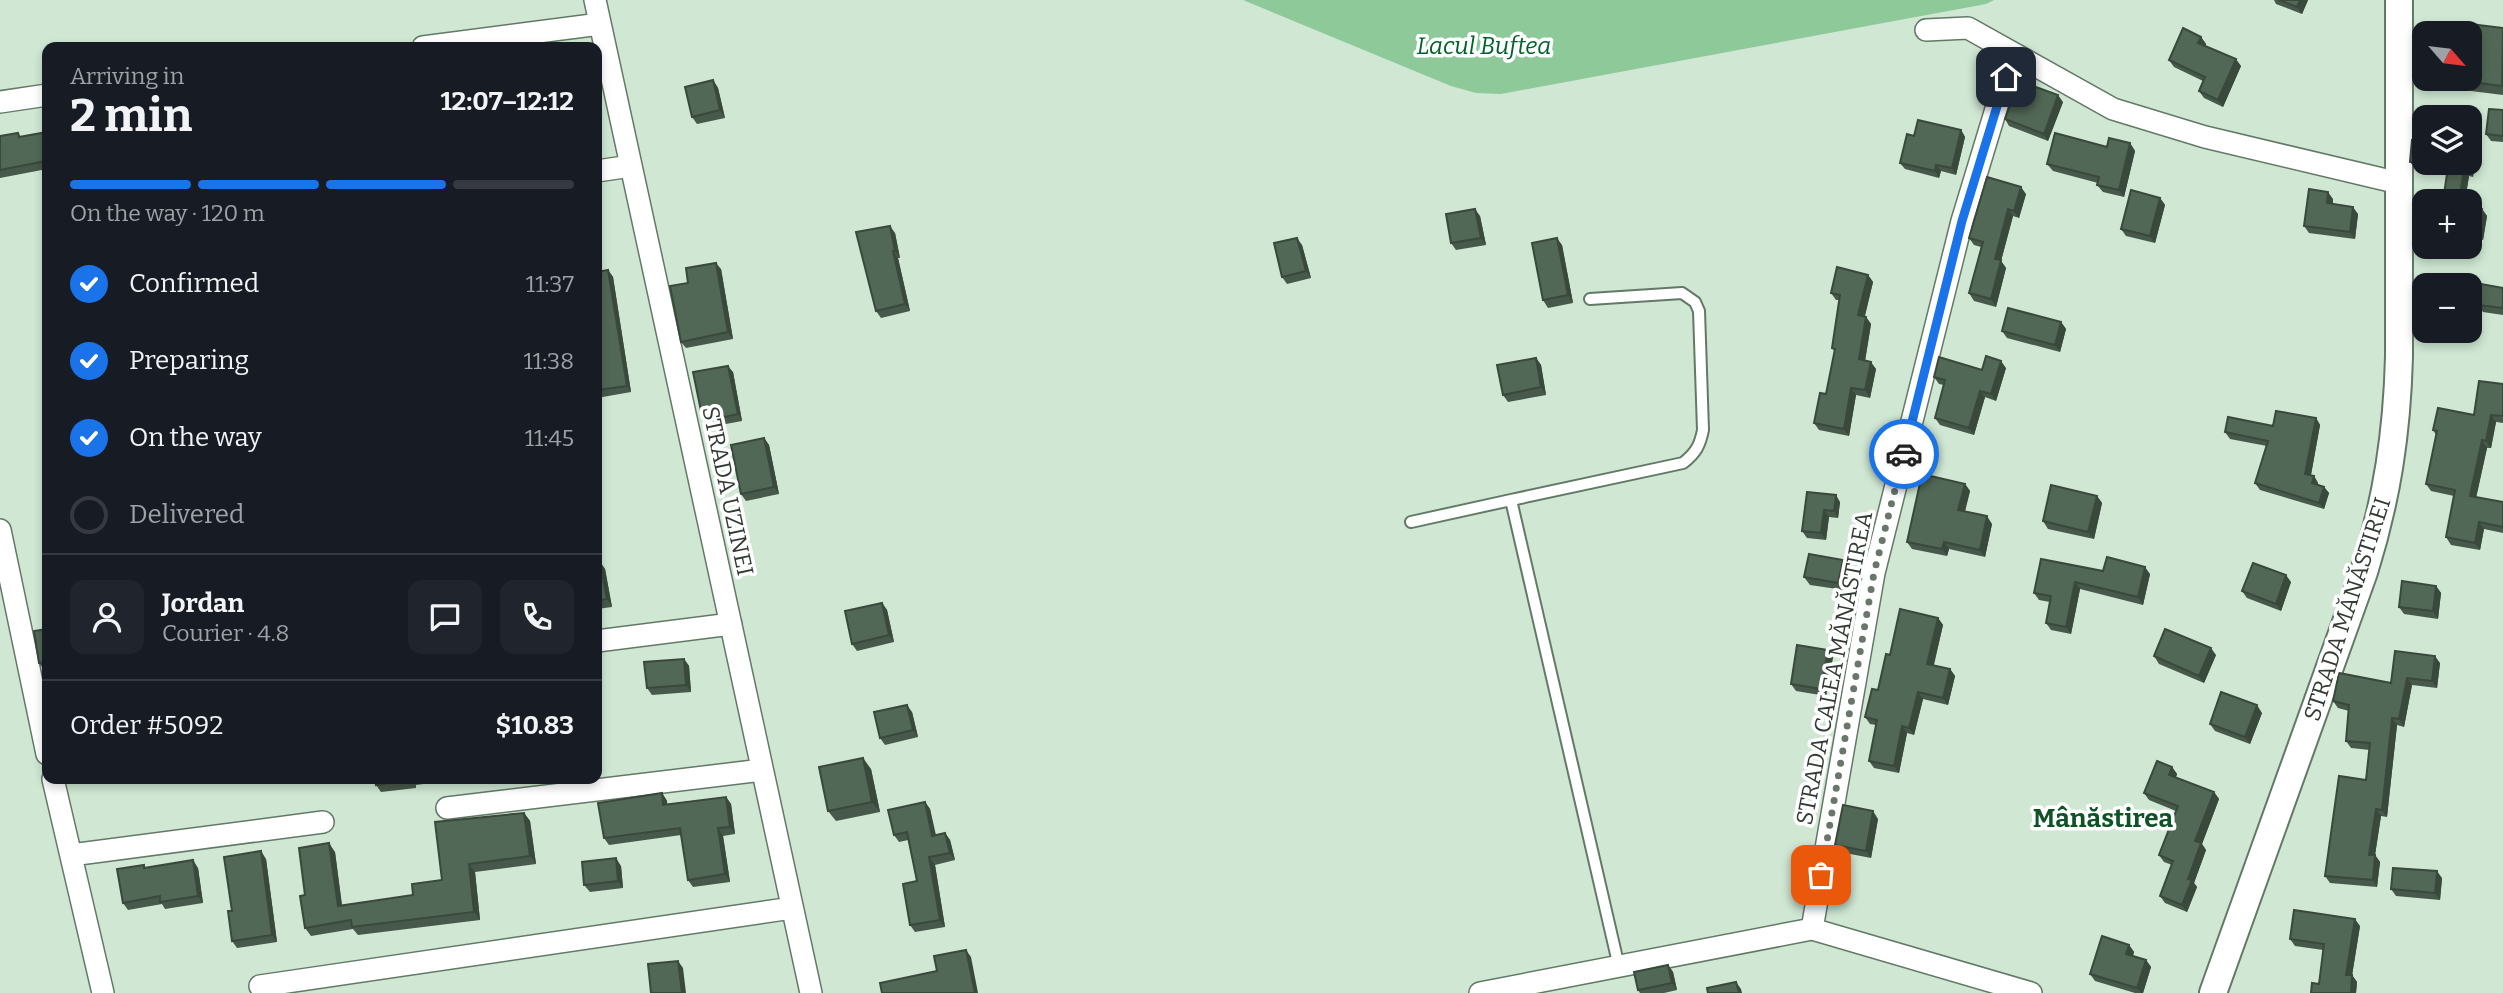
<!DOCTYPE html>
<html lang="en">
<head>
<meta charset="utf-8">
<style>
  :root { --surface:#171b24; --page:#20242c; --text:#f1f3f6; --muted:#9ea1a6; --line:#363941; --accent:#1a73e8 }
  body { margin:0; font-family:Bitter,serif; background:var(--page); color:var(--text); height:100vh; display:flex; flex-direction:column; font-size:26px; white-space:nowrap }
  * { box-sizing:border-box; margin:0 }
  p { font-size:23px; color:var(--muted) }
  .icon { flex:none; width:38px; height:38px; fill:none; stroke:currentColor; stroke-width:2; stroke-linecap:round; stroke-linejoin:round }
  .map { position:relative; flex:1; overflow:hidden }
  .side { position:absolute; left:42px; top:42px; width:560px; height:742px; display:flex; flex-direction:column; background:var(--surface); border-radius:14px; box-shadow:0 4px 10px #0003 }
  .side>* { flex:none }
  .needle { width:46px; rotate:118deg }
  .buttons { position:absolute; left:2412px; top:21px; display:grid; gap:14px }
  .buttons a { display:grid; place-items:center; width:70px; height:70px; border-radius:14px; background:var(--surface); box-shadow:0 4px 10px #0003; font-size:35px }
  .pin { position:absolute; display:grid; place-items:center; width:60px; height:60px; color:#fff; margin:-30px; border-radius:14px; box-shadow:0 4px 10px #0006 }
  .courier { position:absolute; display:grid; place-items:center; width:70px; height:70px; margin:-35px; border:5px solid #1a73e8; border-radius:50%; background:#fff; color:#222; box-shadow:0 2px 9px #0007 }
  .overview em { font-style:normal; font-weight:700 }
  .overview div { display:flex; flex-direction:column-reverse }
  .overview { display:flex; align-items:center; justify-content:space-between; height:119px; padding:0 28px }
  h1 { font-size:46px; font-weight:700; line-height:52px }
  .bar { display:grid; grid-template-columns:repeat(4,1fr); gap:10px 7px; align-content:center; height:84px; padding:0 28px }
  .bar i { height:9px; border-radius:5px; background:var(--line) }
  .bar .active { background:var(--accent) }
  .bar p { grid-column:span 4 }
  .line { display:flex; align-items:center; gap:18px; padding:0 28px; border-top:2px solid var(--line) }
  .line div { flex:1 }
  .round { display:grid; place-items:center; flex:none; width:74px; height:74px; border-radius:14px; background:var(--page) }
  ol { padding:0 28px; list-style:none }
  li { display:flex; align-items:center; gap:21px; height:77px }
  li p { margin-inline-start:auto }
  li .icon { padding:7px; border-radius:50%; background:var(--accent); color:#fff; stroke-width:4 }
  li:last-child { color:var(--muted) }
  li i { width:38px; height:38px; border:4px solid var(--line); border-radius:50% }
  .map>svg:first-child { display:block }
</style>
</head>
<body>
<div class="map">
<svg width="2503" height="993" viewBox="0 0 2503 993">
  <rect width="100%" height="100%" fill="#cfe7d3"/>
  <path fill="#8dc999" d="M1243 0H1994L1986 4 1501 94 1476 93 1451 86Z"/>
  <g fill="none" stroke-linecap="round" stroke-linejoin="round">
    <defs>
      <path id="service" d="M1590 299 1682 293 1695 302 1699 311 1703 430C1700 445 1696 453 1683 463L1511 500 1619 967
        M1411 522 1511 500"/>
      <path id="minor" d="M595 0 811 993
        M1926 30 1968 28 2113 109 2205 137 2399 183
        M423 47 600 24
        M0 102 47 95
        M597 171 631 166
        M0 530 47 754
        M597 641 731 624
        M53 779 103 993
        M447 808 762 770
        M71 855 323 822
        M1812 929 1874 573 1962 221 2013 53
        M260 986 792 908
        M1480 993 1812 929 2031 993"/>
      <path id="tertiary" d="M2213 993 2364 572C2387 499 2397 433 2399 357V0"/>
    </defs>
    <use href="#service" stroke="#637967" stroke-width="14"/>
    <use href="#minor" stroke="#637967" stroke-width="24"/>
    <use href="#tertiary" stroke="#637967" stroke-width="30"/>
    <use href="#service" stroke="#fff" stroke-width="10"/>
    <use href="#minor" stroke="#fff" stroke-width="21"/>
    <use href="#tertiary" stroke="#fff" stroke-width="26"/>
  </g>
  <path fill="#47594a" d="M2274 0H2308L2302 14 2276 4Z
    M2503 28V95L2471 91 2463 81Z
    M2201 37 2206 44 2205 46 2241 66 2223 107 2204 98 2199 91 2203 81 2174 67 2169 60Z
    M713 80 718 88 725 118 697 124 692 117Z
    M2063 102 2048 141 2009 126 2005 119Z
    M2503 110V142L2491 141 2486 134Z
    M1961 130 1965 137 1956 175 1941 171 1939 178 1905 169 1900 163 1914 136Z
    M47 132V169L0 178V136L18 133 21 137Z
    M2130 143 2135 151 2124 197 2103 192 2097 185 2098 183 2053 171 2047 164 2107 147Z
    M2476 156 2473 177 2469 176 2465 201H2443L2447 173 2415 168 2410 162Z
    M2026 194 2019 218 2013 216 2001 261 2006 268 1996 307 1974 301 1969 293 1981 247 1974 245 1969 238Z
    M2160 198 2165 205 2155 243 2126 236 2121 229Z
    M2333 199V204L2358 214 2355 239 2309 233 2304 226Z
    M2469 207 2482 209 2487 216 2483 240 2469 237Z
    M1480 216 1486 245 1456 250 1451 243Z
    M895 233 900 258H898L910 311 881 318 876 311Z
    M1302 245 1311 278 1287 284 1282 277Z
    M1562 245 1573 303 1548 308 1543 300Z
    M721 269 733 339 686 348 681 342 688 283Z
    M608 270 613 277 631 392 597 398V272Z
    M1868 275 1873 282 1865 316 1871 324 1865 361 1876 369 1870 398 1856 395 1849 436 1819 430 1814 423 1826 394 1835 352 1832 348 1839 300H1836L1831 293Z
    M2503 288V315L2483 312 2478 305Z
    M2061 322 2066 329 2060 352 2007 338 2002 331Z
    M1536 358 1541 365 1546 395 1508 402 1503 395Z
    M2006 368 1996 401 1985 397 1974 435 1940 425 1935 418 1944 385 1939 384 1934 377Z
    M733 372 742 421 715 426 710 417 705 418 701 411Z
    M2503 384V423L2496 422 2491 448H2487L2476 497 2503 502V533L2484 529 2480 550 2451 545 2446 537 2454 496 2431 491 2426 484 2436 435 2433 430 2474 415Z
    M2316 418 2320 425 2311 475 2314 476 2318 483V485L2324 487 2329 493 2324 509 2260 490 2255 483 2267 446 2230 439 2225 432Z
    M764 438 769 445 779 494 746 501 741 494Z
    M1965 484 1970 491 1965 512 1992 524 1985 557 1949 549 1947 556 1912 549 1907 542Z
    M1807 492 1840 502 1838 518 1829 517 1826 540 1807 538 1802 531Z
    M2097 496 2102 503 2094 539 2048 529 2043 521Z
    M600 562 605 569 612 607 597 609V563Z
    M1848 567 1844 590 1810 585 1804 577Z
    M2103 571 2150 574 2143 605 2080 589 2071 634 2051 630 2046 623 2050 602 2039 600 2034 593Z
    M2291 582 2281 611 2247 598 2242 591Z
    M2436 586 2441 593 2438 619 2404 614 2399 607Z
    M882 603 887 610 894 642 857 651 852 644Z
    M1938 618 1943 625 1934 665 1950 669 1955 676 1948 705 1923 699 1914 735 1907 733 1899 773 1874 768 1869 761 1876 725 1870 724 1865 717 1878 690 1890 655Z
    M47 629V670H44L39 663Z
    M2216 655 2204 683 2159 664 2154 656Z
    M1833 657 1826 696 1796 691 1791 684Z
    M684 659 689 666 691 692 652 695 647 688Z
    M2440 663 2437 688 2412 685 2404 727 2397 725 2387 817 2381 816 2375 855 2380 862 2377 887 2330 883 2325 876 2366 780 2370 750 2351 748 2346 741 2349 711 2338 708 2333 701 2391 683Z
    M912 712 918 737 885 745 880 738Z
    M2262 713 2250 744 2215 731 2210 724Z
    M2172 767 2177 774 2176 777 2214 792 2219 799 2202 844 2206 850 2194 883 2197 887 2187 912 2165 903 2160 896 2172 865 2164 862 2159 855 2176 811 2149 800 2144 793Z
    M871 769 880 812 836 821 828 811Z
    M375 779H461L416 785V788L381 792 376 785Z
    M662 793 667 801V804L726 797 731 804 735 834 723 836 730 882 693 887 688 880 681 835 609 845 604 838Z
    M925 802 930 809 936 835 945 833 950 840 955 860 935 865 945 927 915 932 910 925 917 881 908 840 899 842 894 835Z
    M524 813 530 821 536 864 475 872 480 920 358 935 353 929 311 936 305 928V895L335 852 342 905 413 895 442 880Z
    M1878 819 1871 858 1840 852 1835 845Z
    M266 859 277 942 237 948 232 941V911Z
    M144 865 146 868H198L203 903 165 909 162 904 128 910 123 903Z
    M621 866 623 888 590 892 584 885Z
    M2442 878 2440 900 2396 896 2391 889Z
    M2360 926 2352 975 2357 982 2356 993H2311L2319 984 2323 950 2295 946 2290 939Z
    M2129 945 2134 952 2133 956 2146 960 2151 967 2143 993H2135L2095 981 2090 974Z
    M1668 965 1673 972 1677 990 1664 993H1640L1638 990Z"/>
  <path fill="#39493c" d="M2300 0H2308L2302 14 2297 7Z
    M2201 37 2206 44 2203 50 2198 43Z
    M2236 59 2241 66 2223 107 2218 100Z
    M713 80 718 88 725 118 720 110Z
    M2058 95 2063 102 2048 141 2044 134Z
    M1961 130 1965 137 1956 175 1952 168Z
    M2130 143 2135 151 2124 197 2119 190Z
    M2471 149 2476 156 2473 177 2468 170Z
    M1936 165 1941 171 1939 178 1935 171Z
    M2464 169 2469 176 2465 201H2459Z
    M2021 187 2026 194 2019 218 2014 211Z
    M2328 192 2333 199 2332 211 2327 203Z
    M2160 198 2165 205 2155 243 2150 236Z
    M2353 207 2358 214 2355 239 2350 232Z
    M1475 209 1480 216 1486 245 1481 238Z
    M2008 209 2013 216 2001 261 2006 268 1996 307 1991 299 1995 259Z
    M2482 209 2487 216 2483 240 2478 233Z
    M890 226 895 233 900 258 895 251Z
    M1297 238 1302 245 1311 278 1306 271Z
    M1557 238 1562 245 1573 303 1568 295Z
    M893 251 898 258 910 311 905 304Z
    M716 263 721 269 733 339 728 332Z
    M608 270 613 277 631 392 627 386Z
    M1868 275 1873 282 1863 323 1858 315Z
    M1866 317 1871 324 1864 367 1859 359Z
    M2061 322 2066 329 2060 352 2055 345Z
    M1536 358 1541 365 1546 395 1541 387Z
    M2001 361 2006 368 1996 401 1991 394Z
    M1871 362 1876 369 1870 398 1865 390Z
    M728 366 733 372 742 421 738 414Z
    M1851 388 1856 395 1849 436 1844 429Z
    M1980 391 1985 397 1974 435 1969 428Z
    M2491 415 2496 422 2491 448 2486 441Z
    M2316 418 2320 425 2310 480 2305 474Z
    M764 438 769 445 779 494 774 487Z
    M2482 440 2487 448 2475 503 2470 496Z
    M2314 476 2318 483 2316 490 2312 483Z
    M1965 484 1970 491 1963 517 1958 510Z
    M2324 487 2329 493 2324 509 2319 503Z
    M1836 495 1840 502 1838 518 1834 511Z
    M2097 496 2102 503 2094 539 2088 532Z
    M1824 510 1829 517 1826 540 1821 533Z
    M1987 516 1992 524 1985 557 1980 550Z
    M2479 522 2484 529 2480 550 2475 543Z
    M1944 542 1949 549 1947 556 1942 549Z
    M1843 560 1848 567 1844 590 1838 583Z
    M600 562 605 569 612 607 607 599Z
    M2145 567 2150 574 2143 605 2138 597Z
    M2286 575 2291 582 2281 611 2276 604Z
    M2075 582 2080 589 2071 634 2066 627Z
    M2436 586 2441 593 2438 619 2433 611Z
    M882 603 887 610 894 642 889 635Z
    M1938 618 1943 625 1932 671 1927 664Z
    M2211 648 2216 655 2204 683 2199 676Z
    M1828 650 1833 657 1826 696 1821 689Z
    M2435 656 2440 663 2437 688 2432 681Z
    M684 659 689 666 691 692 686 685Z
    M1950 669 1955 676 1948 705 1943 698Z
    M2407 678 2412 685 2404 727 2399 719Z
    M1918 692 1923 699 1914 735 1909 728Z
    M907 705 912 712 918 737 913 730Z
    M2257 705 2262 713 2250 744 2245 737Z
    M2392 718 2397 725 2387 817 2382 810Z
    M1902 726 1907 733 1899 773 1894 766Z
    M863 758 871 769 880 812 872 802Z
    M2172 767 2177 774 2174 782 2169 775Z
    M2214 792 2219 799 2202 844 2206 850 2194 883 2197 887 2187 912 2182 905 2195 841Z
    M662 793 667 801 668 812 663 805Z
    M726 797 731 804 735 834 730 827Z
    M925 802 930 809 937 843 932 836Z
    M2376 809 2381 816 2375 855 2380 862 2377 887 2373 880 2369 855Z
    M1873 811 1878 819 1871 858 1866 851Z
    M524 813 530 821 536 864 530 856Z
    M718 828 723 836 730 882 725 874Z
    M945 833 950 840 955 860 950 853Z
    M329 843 335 852 343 914 338 906Z
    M261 851 266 859 277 942 272 935Z
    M929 857 935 865 945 927 940 920Z
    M616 858 621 866 623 888 618 881Z
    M193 860 198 868 203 903 198 896Z
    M469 864 475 872 480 920 474 912Z
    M2437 871 2442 878 2440 900 2435 893Z
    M2355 919 2360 926 2351 982 2346 975Z
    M2129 945 2134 952 2131 961 2126 954Z
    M966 950 971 957 978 993H975Z
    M2146 960 2151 967 2143 993H2141L2137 988Z
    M678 961 683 968 686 993H682Z
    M1668 965 1673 972 1677 990 1672 983Z
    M2352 975 2357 982 2356 993H2351Z
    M1736 982 1741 989 1742 993H1739Z"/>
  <path fill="#526856" stroke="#39493c" stroke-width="2" d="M2279 0H2300L2297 7Z
    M2470 24 2503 28 2502 86 2463 81 2464 79H2469V34Z
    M2183 28 2201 37 2198 43 2236 59 2218 100 2199 91 2205 77 2169 60Z
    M713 80 720 110 692 117 685 87Z
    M2019 81 2058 95 2044 134 2005 119Z
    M2489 109 2503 110V136L2486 134Z
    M1918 120 1961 130 1952 168 1936 165 1935 171 1900 163 1907 134 1914 136Z
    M47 132V163L46 161 0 170V136L18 133 19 137Z
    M2055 133 2107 147 2109 138 2130 143 2119 190 2097 185 2099 177 2047 164Z
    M2412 140 2424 142V163H2469V149H2471L2468 170 2464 169 2459 201H2443L2448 167 2410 162Z
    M1987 177 2021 187 2014 211 2008 209 1995 259 2001 260 1991 299 1969 293 1983 242 1969 238Z
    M2309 189 2328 192 2327 203 2353 207 2350 232 2304 226Z
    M2131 190 2160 198 2150 236 2121 229Z
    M2469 207 2482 209 2478 233 2469 231Z
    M1475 209 1481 238 1451 243 1446 214Z
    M890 226 895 251H893L905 304 876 311 856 232Z
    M1297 238 1306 271 1282 277 1274 243Z
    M1557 238 1568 295 1543 300 1532 243Z
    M716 263 728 332 681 342 670 286 688 283 686 268Z
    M1837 267 1868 275 1858 315 1866 317 1859 359 1871 362 1865 390 1851 388 1844 429 1814 423 1820 393 1826 394 1835 349 1832 348 1840 295 1831 293Z
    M608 270 627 386 597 390V272Z
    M2481 284 2503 288V308L2478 305Z
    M2008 308 2061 322 2055 345 2002 331Z
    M1986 356 2001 361 1991 394 1980 391 1969 428 1935 418 1945 380 1934 377 1939 357 1982 370Z
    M1536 358 1541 387 1503 395 1497 365Z
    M728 366 738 414 711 420 709 410 701 411 693 372Z
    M2479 381 2503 384V416L2491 415 2486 441 2482 440 2470 496 2503 502V527L2479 522 2475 543 2446 537 2455 490 2426 484 2437 431 2433 430 2438 408 2474 415Z
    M2276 411 2316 418 2305 474 2314 476 2312 483 2324 487 2319 503 2255 483 2268 441 2225 432 2228 417 2273 426Z
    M764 438 774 487 741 494 731 445Z
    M1922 474 1965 484 1958 510 1987 516 1980 550 1944 542 1942 549 1907 542Z
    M2051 485 2097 496 2088 532 2043 521Z
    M1807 492 1836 495 1834 511 1824 510 1821 533 1802 531Z
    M1809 554 1843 560 1838 583 1804 577Z
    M2107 557 2145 567 2138 597 2075 582 2066 627 2046 623 2051 596 2034 593 2041 559 2103 571Z
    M600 562 607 599 597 601V563Z
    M2253 563 2286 575 2276 604 2242 591Z
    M2402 581 2436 586 2433 611 2399 607Z
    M882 603 889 635 852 644 845 611Z
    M1900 609 1938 618 1927 664 1950 669 1943 698 1918 692 1909 728 1902 726 1894 766 1869 761 1877 720 1865 717 1872 689 1878 690 1886 654 1890 655Z
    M47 629V662L39 663 34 631Z
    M2165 629 2211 648 2199 676 2154 656Z
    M1797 645 1828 650 1821 689 1791 684Z
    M2395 651 2435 656 2432 681 2407 678 2399 719 2392 718 2382 810 2376 809 2369 855H2375L2373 880 2325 876 2339 776 2366 780 2370 743 2346 741 2349 705 2333 701 2339 673 2391 683Z
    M684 659 686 685 647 688 644 662Z
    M2221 692 2257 705 2245 737 2210 724Z
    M907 705 913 730 880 738 874 712Z
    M863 758 872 802 828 811 819 767Z
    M2157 761 2172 767 2169 775 2214 792 2195 841 2201 843 2188 879 2192 880 2182 905 2160 896 2173 861 2159 855 2178 806 2144 793Z
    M375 779H411V780L376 785Z
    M662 793 663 805 726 797 730 827 718 828 725 874 688 880 680 828 604 838 598 803Z
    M925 802 932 836 945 833 950 853 929 857 940 920 910 925 903 884 917 881 907 832 894 835 888 810Z
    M1843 805 1873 811 1866 851 1835 845Z
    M524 813 530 856 469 864 474 912 352 927 351 920 305 928 300 896 305 895 299 848 329 843 338 906 413 895 412 884 442 880 435 822Z
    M261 851 272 935 232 941 228 911H232L224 857Z
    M616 858 618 881 584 885 582 862Z
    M193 860 198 896 160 902V896L123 903 117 869 144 865V868Z
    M2393 868 2437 871 2435 893 2391 889Z
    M2294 910 2355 919 2346 975H2352L2351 993H2311L2312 983 2319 984 2324 944 2290 939Z
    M2102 936 2129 945 2126 954 2146 960 2137 988 2090 974Z
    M966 950 975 993H882L880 983 937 971 934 956Z
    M678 961 682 993H651L648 964Z
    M1668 965 1672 983 1638 990 1634 972Z
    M1736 982 1739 993H1708L1707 988Z"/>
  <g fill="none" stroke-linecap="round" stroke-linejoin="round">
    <path stroke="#69776b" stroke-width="7" stroke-dasharray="0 12.6" d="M1821 875 1874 573 1904 454"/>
    <path stroke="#1a73e8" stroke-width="9" d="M1904 454 1962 221 2006 77"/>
  </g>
  <g text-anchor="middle" stroke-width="7" stroke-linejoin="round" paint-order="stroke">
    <g font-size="23" fill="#323b33" stroke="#fff">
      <text transform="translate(728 491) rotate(78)" y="8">STRADA UZINEI</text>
      <text transform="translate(2347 609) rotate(-72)" y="8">STRADA MĂNĂSTIREI</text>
      <text transform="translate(1834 668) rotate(-79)" y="8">STRADA CALEA MĂNĂSTIREA</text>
    </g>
    <g font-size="24" font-style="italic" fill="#00642a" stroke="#fff">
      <text x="1484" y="54">Lacul Buftea</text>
    </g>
    <g font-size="26" font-weight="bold" fill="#0d5326" stroke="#fff">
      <text x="2103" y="827">Mânăstirea</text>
    </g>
  </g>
</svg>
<div class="buttons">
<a><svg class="needle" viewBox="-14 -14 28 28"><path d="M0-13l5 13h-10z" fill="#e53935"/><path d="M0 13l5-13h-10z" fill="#9ea1a6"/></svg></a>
<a><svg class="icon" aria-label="layers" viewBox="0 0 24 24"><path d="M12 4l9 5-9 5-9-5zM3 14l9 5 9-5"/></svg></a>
<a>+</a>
<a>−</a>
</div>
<div class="pin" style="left:1821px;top:875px;background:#ea580c"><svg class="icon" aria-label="bag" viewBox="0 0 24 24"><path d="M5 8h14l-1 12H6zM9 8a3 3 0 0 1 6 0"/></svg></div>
<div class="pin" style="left:2006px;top:77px;background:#1f2937"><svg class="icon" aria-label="home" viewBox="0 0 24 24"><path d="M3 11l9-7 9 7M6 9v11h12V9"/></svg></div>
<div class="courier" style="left:1904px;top:454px"><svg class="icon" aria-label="car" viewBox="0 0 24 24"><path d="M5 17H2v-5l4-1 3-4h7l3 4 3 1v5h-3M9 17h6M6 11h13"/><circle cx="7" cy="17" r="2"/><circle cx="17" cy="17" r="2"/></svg></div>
<section class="side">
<div class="overview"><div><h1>2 min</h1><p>Arriving in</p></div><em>12:07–12:12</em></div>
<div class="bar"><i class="active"></i><i class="active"></i><i class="active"></i><i></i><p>On the way · 120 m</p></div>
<ol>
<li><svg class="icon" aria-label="check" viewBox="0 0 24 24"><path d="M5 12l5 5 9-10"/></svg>Confirmed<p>11:37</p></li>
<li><svg class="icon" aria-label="check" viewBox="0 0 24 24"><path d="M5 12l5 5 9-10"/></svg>Preparing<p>11:38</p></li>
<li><svg class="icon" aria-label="check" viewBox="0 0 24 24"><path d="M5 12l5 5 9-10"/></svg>On the way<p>11:45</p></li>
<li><i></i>Delivered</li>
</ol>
<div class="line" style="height:126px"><a class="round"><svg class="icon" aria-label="person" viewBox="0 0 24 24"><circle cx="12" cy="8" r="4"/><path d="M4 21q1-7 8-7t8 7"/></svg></a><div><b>Jordan</b><p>Courier · 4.8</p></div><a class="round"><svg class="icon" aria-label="chat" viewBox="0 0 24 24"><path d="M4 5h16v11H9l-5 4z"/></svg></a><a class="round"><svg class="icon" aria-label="phone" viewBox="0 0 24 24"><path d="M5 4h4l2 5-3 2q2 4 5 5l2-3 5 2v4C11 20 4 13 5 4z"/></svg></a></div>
<div class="line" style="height:91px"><div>Order #5092</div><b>$10.83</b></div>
</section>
</div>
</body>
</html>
